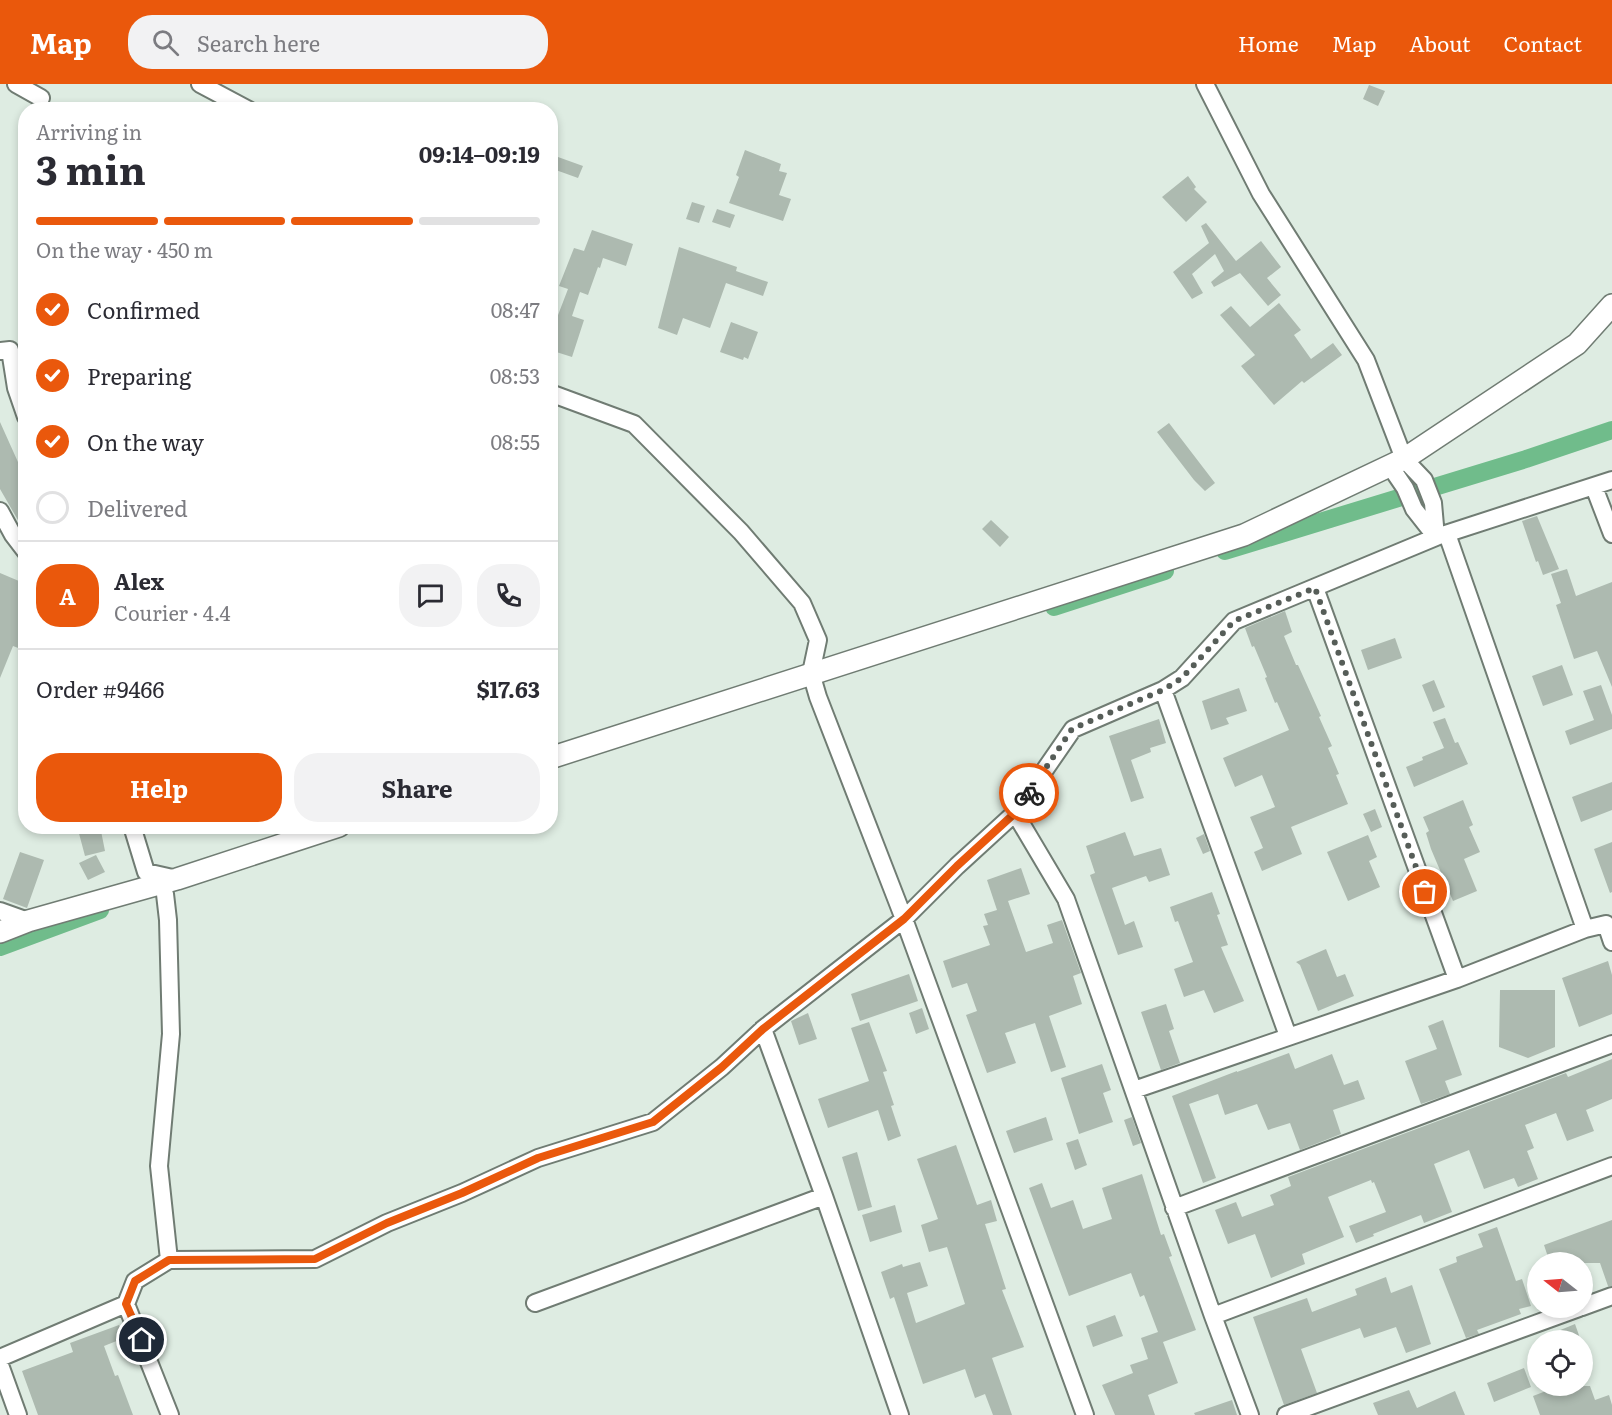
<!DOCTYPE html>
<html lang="en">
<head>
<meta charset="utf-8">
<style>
  :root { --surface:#fff; --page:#f2f2f3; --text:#2b2b33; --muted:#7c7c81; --line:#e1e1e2; --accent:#ea580c }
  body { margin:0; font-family:Literata,serif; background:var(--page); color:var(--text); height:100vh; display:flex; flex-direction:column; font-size:22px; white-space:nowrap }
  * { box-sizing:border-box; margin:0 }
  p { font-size:20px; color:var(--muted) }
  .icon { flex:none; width:33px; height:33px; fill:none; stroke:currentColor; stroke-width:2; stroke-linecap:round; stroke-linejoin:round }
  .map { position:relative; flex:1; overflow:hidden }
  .side { position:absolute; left:18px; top:18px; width:540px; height:732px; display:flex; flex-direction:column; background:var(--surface); border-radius:24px; box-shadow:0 3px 9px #0003 }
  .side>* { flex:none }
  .needle { width:39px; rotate:287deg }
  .fabs { position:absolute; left:1527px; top:1168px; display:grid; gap:12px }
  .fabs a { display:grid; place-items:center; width:66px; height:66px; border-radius:50%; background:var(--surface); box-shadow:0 3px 9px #0003; font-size:30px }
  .pin { position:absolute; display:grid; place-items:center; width:51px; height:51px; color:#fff; margin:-26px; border:3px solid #fff; border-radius:50%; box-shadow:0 2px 6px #0007 }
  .courier { position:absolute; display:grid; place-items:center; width:60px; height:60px; margin:-30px; border:4px solid #ea580c; border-radius:50%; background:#fff; color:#222; box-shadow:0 2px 8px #0007 }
  .head em { font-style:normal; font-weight:700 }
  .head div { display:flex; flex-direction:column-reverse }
  .head { display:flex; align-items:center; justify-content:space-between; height:102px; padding:0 18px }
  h1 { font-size:39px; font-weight:700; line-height:45px }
  .bar { display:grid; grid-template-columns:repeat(4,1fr); gap:9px 6px; align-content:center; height:72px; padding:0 18px }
  .bar i { height:8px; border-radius:4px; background:var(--line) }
  .bar .current { background:var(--accent) }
  .bar p { grid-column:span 4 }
  .line { display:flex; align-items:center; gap:15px; padding:0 18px; border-top:2px solid var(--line) }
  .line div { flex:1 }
  .round { display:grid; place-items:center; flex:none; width:63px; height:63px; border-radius:24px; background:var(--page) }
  ol { padding:0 18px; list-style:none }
  li { display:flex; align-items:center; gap:18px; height:66px }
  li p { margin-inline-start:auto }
  li .icon { padding:6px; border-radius:50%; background:var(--accent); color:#fff; stroke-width:4 }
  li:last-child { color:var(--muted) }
  li i { width:33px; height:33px; border:3px solid var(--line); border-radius:50% }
  .primary-button { display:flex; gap:12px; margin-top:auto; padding:12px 18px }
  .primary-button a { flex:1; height:69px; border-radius:24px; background:var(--accent); color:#fff; font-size:24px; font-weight:700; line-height:69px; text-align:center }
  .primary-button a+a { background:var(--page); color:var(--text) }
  header { display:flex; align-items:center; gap:36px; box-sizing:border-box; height:84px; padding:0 30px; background:var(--accent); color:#fff }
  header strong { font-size:28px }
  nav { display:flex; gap:33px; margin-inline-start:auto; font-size:21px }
  .search { width:420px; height:54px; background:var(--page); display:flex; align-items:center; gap:15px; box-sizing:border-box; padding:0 21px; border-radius:24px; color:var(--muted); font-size:22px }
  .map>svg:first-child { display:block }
</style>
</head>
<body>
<header>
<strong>Map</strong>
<div class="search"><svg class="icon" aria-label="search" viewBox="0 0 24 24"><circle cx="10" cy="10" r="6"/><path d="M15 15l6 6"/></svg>Search here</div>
<nav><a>Home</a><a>Map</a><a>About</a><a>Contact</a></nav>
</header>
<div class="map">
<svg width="1612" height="1331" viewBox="0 0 1612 1331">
  <rect width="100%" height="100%" fill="#deece2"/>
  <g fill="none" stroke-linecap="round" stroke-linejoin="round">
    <path stroke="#70bc8b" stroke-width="18" d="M1225 467 1526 375 1612 346
      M1054 523 1165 487
      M0 863 100 826"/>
  </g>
  <path fill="#adbab0" d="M1369 1 1385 7 1378 22 1363 15Z
    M745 66 781 80 779 87 787 89 779 111 791 115 783 137 729 119 739 93 736 91Z
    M558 73 583 82 578 94 553 85Z
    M1188 92 1196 103 1194 105 1207 118 1186 138 1162 113Z
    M692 118 705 122 699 139 686 135Z
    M717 125 735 131 730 144 712 138Z
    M1206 139 1236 177 1261 157 1281 183 1267 194 1281 211 1268 222 1240 189 1214 203 1211 198 1224 187 1215 170 1192 190 1203 209 1192 215 1173 188 1209 159 1201 142Z
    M592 146 633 160 626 182 603 174 600 184 598 183 588 211 580 208 572 232 584 236 572 273 550 266V252L568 205 559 202 574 164 584 167Z
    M679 163 737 183 736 187 768 198 763 212 726 199 710 244 683 234 677 251 658 244Z
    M1279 219 1301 246 1294 251 1311 275 1333 259 1342 271 1304 299 1302 297 1274 321 1241 282 1255 271 1220 231 1231 222 1250 243Z
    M731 238 758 248 748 275 744 273 743 276 720 268Z
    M0 338 22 387 26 386V450L0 405Z
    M1169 339 1215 399 1205 407 1194 396 1157 348Z
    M1537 432 1559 485 1543 491 1538 477 1536 478 1522 437Z
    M991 436 1009 453 1000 463 982 445Z
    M1567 485 1576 512 1612 498V603L1597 567 1574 575 1556 521 1561 519 1551 490Z
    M0 489 26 500V567L13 562 0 594Z
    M1285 527 1292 548 1284 552 1296 581H1298L1321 632 1319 633 1332 662 1328 664 1339 690 1336 691 1348 720 1291 743 1302 770 1262 787 1254 768 1263 764 1250 733 1275 723 1262 691 1235 703 1223 674 1289 646 1277 618 1275 619 1265 594 1267 593 1254 562 1252 563 1245 544Z
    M1395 554 1402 574 1368 586 1361 566Z
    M1562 581 1573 611 1543 622 1532 592Z
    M1434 596 1445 623 1433 628 1422 601Z
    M1601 601 1612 631V645L1570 661 1565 647 1594 636 1583 607Z
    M1239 604 1247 627 1226 634 1229 640 1211 646 1202 617Z
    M1445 634 1455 659 1458 658 1468 680 1414 703 1406 683 1423 676 1422 673 1444 664 1433 638Z
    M1159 635 1166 659 1150 664 1151 668 1131 676 1144 714 1131 718 1109 652Z
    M1612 698V726L1581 738 1572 713Z
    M1463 716 1473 741 1469 743 1480 768 1464 775 1477 807 1453 817 1431 765 1426 749 1429 747 1423 733Z
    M1375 725 1382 743 1371 748 1363 730Z
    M77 742H100L105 767 85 772Z
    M1125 748 1134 772 1161 764 1170 791 1149 798 1146 792 1112 804 1125 841 1134 837 1143 863 1118 871 1090 791 1095 789 1086 762Z
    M1204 750 1210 767 1203 770 1196 754Z
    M1368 751 1377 773 1369 777 1380 803 1348 817 1327 768Z
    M1612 758V808L1610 809 1594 765Z
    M20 768 44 776 27 824 3 815Z
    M96 771 105 788 88 796 79 779Z
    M1021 784 1030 810 1008 817 1026 868 1053 859 1047 841 1062 836 1081 889 1073 892 1082 920 1049 932 1066 983 1051 988 1035 939 1005 949 1016 979 987 989 966 931 977 927 967 899 952 904 943 877 990 861 983 842 988 841 984 830 997 826 987 796Z
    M1212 808 1220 830 1217 831 1228 861 1221 863 1244 917 1214 929 1204 906 1184 913 1174 885 1193 878 1178 837 1175 838 1170 823Z
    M1326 865 1337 893 1345 890 1354 912 1318 927 1300 881 1296 878Z
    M1608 877 1612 891V930L1579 943 1562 894Z
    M909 890 918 917 860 937 851 910Z
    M1500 906H1555V963L1528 974 1499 963Z
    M1166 920 1174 945 1169 947 1180 979 1161 986 1141 928Z
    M922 924 929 945 916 950 909 929Z
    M808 929 817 955 799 961 791 937Z
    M1443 936 1462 991 1445 997 1450 1010 1421 1020 1405 977 1437 965 1428 942Z
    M869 938 887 987 883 988 894 1021 891 1022 901 1052 888 1057 878 1026 828 1044 818 1015 869 997 851 944Z
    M1289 969 1295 985 1332 970 1344 1001 1358 996 1365 1015 1333 1026 1341 1050 1300 1066 1290 1039 1268 1046 1257 1020 1225 1031 1218 1010 1189 1020 1216 1094 1203 1099 1172 1012 1237 987V988Z
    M1612 975V1015L1586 1026 1594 1047 1567 1057 1556 1029 1525 1041 1534 1064 1527 1067 1538 1095 1518 1103 1514 1094 1484 1105 1469 1066 1434 1080 1452 1128 1424 1139 1421 1131 1373 1150 1374 1152 1356 1159 1349 1142 1386 1128 1374 1098 1372 1099 1371 1096 1328 1113 1344 1153 1302 1170 1305 1180 1271 1194 1255 1150 1228 1160 1215 1126 1236 1118 1242 1133 1274 1121 1270 1111 1291 1102 1288 1093 1566 989 1568 993Z
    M1102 980 1111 1006 1103 1009 1113 1038 1079 1050 1061 994Z
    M1046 1033 1053 1056 1014 1069 1006 1047Z
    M1132 1033 1141 1059 1133 1062 1124 1036Z
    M1078 1055 1087 1081 1075 1086 1066 1059Z
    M956 1061 977 1121 991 1116 997 1137 985 1140 1006 1205 1002 1206 1024 1263 992 1274 1012 1331H993L985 1310 975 1314 965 1285 923 1300 894 1213 890 1215 881 1188 902 1180 903 1183 920 1178 928 1202 907 1209 916 1239 965 1220 947 1163 929 1168 921 1141 938 1135 917 1075Z
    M857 1068 872 1123 858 1127 842 1073Z
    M1142 1090 1161 1151 1164 1150 1172 1172 1169 1173 1196 1246 1163 1258 1178 1299 1148 1311 1155 1331H1115L1102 1301 1133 1289 1130 1281 1148 1275 1141 1254 1158 1248 1144 1211 1140 1213 1131 1189 1069 1212 1029 1104 1042 1099 1051 1124 1073 1116 1083 1145 1112 1135 1102 1104Z
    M895 1121 902 1148 870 1158 862 1131Z
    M1612 1136V1202H1608L1600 1179H1550L1544 1161Z
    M1497 1143 1516 1197 1522 1195 1531 1222 1519 1225 1521 1230 1477 1246 1479 1250 1466 1254 1439 1185 1457 1178 1456 1173 1483 1163 1478 1150Z
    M1386 1193 1391 1209 1412 1201 1431 1260 1406 1269 1396 1243 1364 1254 1360 1244 1301 1265 1317 1309 1284 1321 1253 1233 1307 1214 1312 1228 1357 1211 1355 1205Z
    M1115 1231 1123 1252 1093 1263 1086 1242Z
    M1575 1240 1581 1257H1561L1558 1247Z
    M119 1241 124 1254 104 1262 115 1292 118 1291 133 1331H38L22 1287 73 1268 70 1259Z
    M1524 1284 1531 1303 1494 1318 1487 1299Z
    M1559 1302H1590L1595 1316 1609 1311 1612 1321V1331H1540L1533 1312Z
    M1409 1306 1417 1324 1455 1307 1465 1331H1378L1373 1319Z
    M1232 1316 1237 1331H1195L1194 1329Z"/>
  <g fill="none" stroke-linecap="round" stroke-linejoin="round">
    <defs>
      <path id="minor" d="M16 0 41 14
        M200 0 249 26
        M1205 0 1261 110 1366 276 1404 375 1424 396 1433 419 1436 453
        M0 267 10 266 16 304 26 333
        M550 309 634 340 741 448 802 519 818 556 811 589 818 613 904 835 1085 1331
        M1390 382 1405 404 1414 425 1436 453
        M1594 403 1612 450
        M0 427 13 451 26 468
        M1447 450 1585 845
        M1315 504 1457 895
        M1163 606 1288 952
        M1015 729 1066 815 1213 1232 1250 1331
        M132 742 146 788 177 795
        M165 810 168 836 171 950 159 1082 169 1176
        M0 827 28 837
        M763 945 824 1112 900 1331
        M1134 1006 1457 895 1585 845 1606 840 1612 858
        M1174 1124 1612 960
        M535 1219 824 1112
        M126 1220 170 1331
        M1582 1223 1612 1212
        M1213 1232 1612 1082
        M0 1274 126 1220 135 1197 169 1176 315 1175 387 1139 462 1109 538 1074 653 1038 722 983 763 945 904 835 957 782 1015 729 1073 645 1163 606 1182 594 1234 537 1436 453 1612 396
        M0 1281 18 1331
        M1286 1331 1579 1224"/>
      <path id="tertiary" d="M550 674 1244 451 1404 375 1577 260 1612 221
        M0 848 28 837 177 795 339 742"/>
    </defs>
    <use href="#minor" stroke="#707c73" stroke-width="20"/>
    <use href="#tertiary" stroke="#707c73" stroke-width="24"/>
    <use href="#minor" stroke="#fff" stroke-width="16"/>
    <use href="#tertiary" stroke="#fff" stroke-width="21"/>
  </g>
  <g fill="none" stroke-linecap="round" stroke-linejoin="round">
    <path stroke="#565d58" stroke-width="6" stroke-dasharray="0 10.8" d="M1029 709 1072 645 1163 606 1182 594 1234 537 1315 504 1425 808"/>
    <path stroke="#ea580c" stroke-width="8" d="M142 1256 126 1220 135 1197 169 1176 315 1175 387 1139 462 1109 538 1074 653 1038 722 983 763 945 904 835 957 782 1015 729 1029 709"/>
  </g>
</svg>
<div class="fabs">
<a><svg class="needle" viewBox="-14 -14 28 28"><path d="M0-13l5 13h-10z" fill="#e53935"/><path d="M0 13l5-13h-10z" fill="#7c7c81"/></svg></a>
<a><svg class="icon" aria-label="locate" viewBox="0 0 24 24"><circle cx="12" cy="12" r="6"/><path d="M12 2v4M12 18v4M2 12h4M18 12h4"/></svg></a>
</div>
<div class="pin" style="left:1425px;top:808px;background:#ea580c"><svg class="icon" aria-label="bag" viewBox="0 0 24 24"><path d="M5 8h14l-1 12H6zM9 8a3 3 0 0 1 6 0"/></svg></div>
<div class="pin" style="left:142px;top:1256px;background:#1f2937"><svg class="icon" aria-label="home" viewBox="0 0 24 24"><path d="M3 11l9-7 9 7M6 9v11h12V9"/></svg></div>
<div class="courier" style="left:1029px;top:709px"><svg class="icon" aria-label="bike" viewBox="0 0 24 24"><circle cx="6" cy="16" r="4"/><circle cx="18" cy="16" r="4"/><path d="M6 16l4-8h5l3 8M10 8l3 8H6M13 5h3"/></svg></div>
<section class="side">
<div class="head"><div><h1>3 min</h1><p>Arriving in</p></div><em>09:14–09:19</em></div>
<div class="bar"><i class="current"></i><i class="current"></i><i class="current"></i><i></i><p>On the way · 450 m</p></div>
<ol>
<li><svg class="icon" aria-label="check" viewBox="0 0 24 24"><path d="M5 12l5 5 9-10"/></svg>Confirmed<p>08:47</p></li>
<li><svg class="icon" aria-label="check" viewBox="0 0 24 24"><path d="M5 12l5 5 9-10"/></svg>Preparing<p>08:53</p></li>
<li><svg class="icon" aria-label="check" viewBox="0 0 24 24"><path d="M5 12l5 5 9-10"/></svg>On the way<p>08:55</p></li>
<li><i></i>Delivered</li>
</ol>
<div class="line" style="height:108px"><b class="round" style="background:var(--accent);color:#fff">A</b><div><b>Alex</b><p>Courier · 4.4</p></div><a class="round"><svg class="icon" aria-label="chat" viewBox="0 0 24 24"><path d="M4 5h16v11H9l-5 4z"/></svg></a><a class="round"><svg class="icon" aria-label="phone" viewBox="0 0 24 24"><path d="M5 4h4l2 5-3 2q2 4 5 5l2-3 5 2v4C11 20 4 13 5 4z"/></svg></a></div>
<div class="line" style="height:78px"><div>Order #9466</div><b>$17.63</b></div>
<div class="primary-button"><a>Help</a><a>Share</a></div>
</section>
</div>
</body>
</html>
